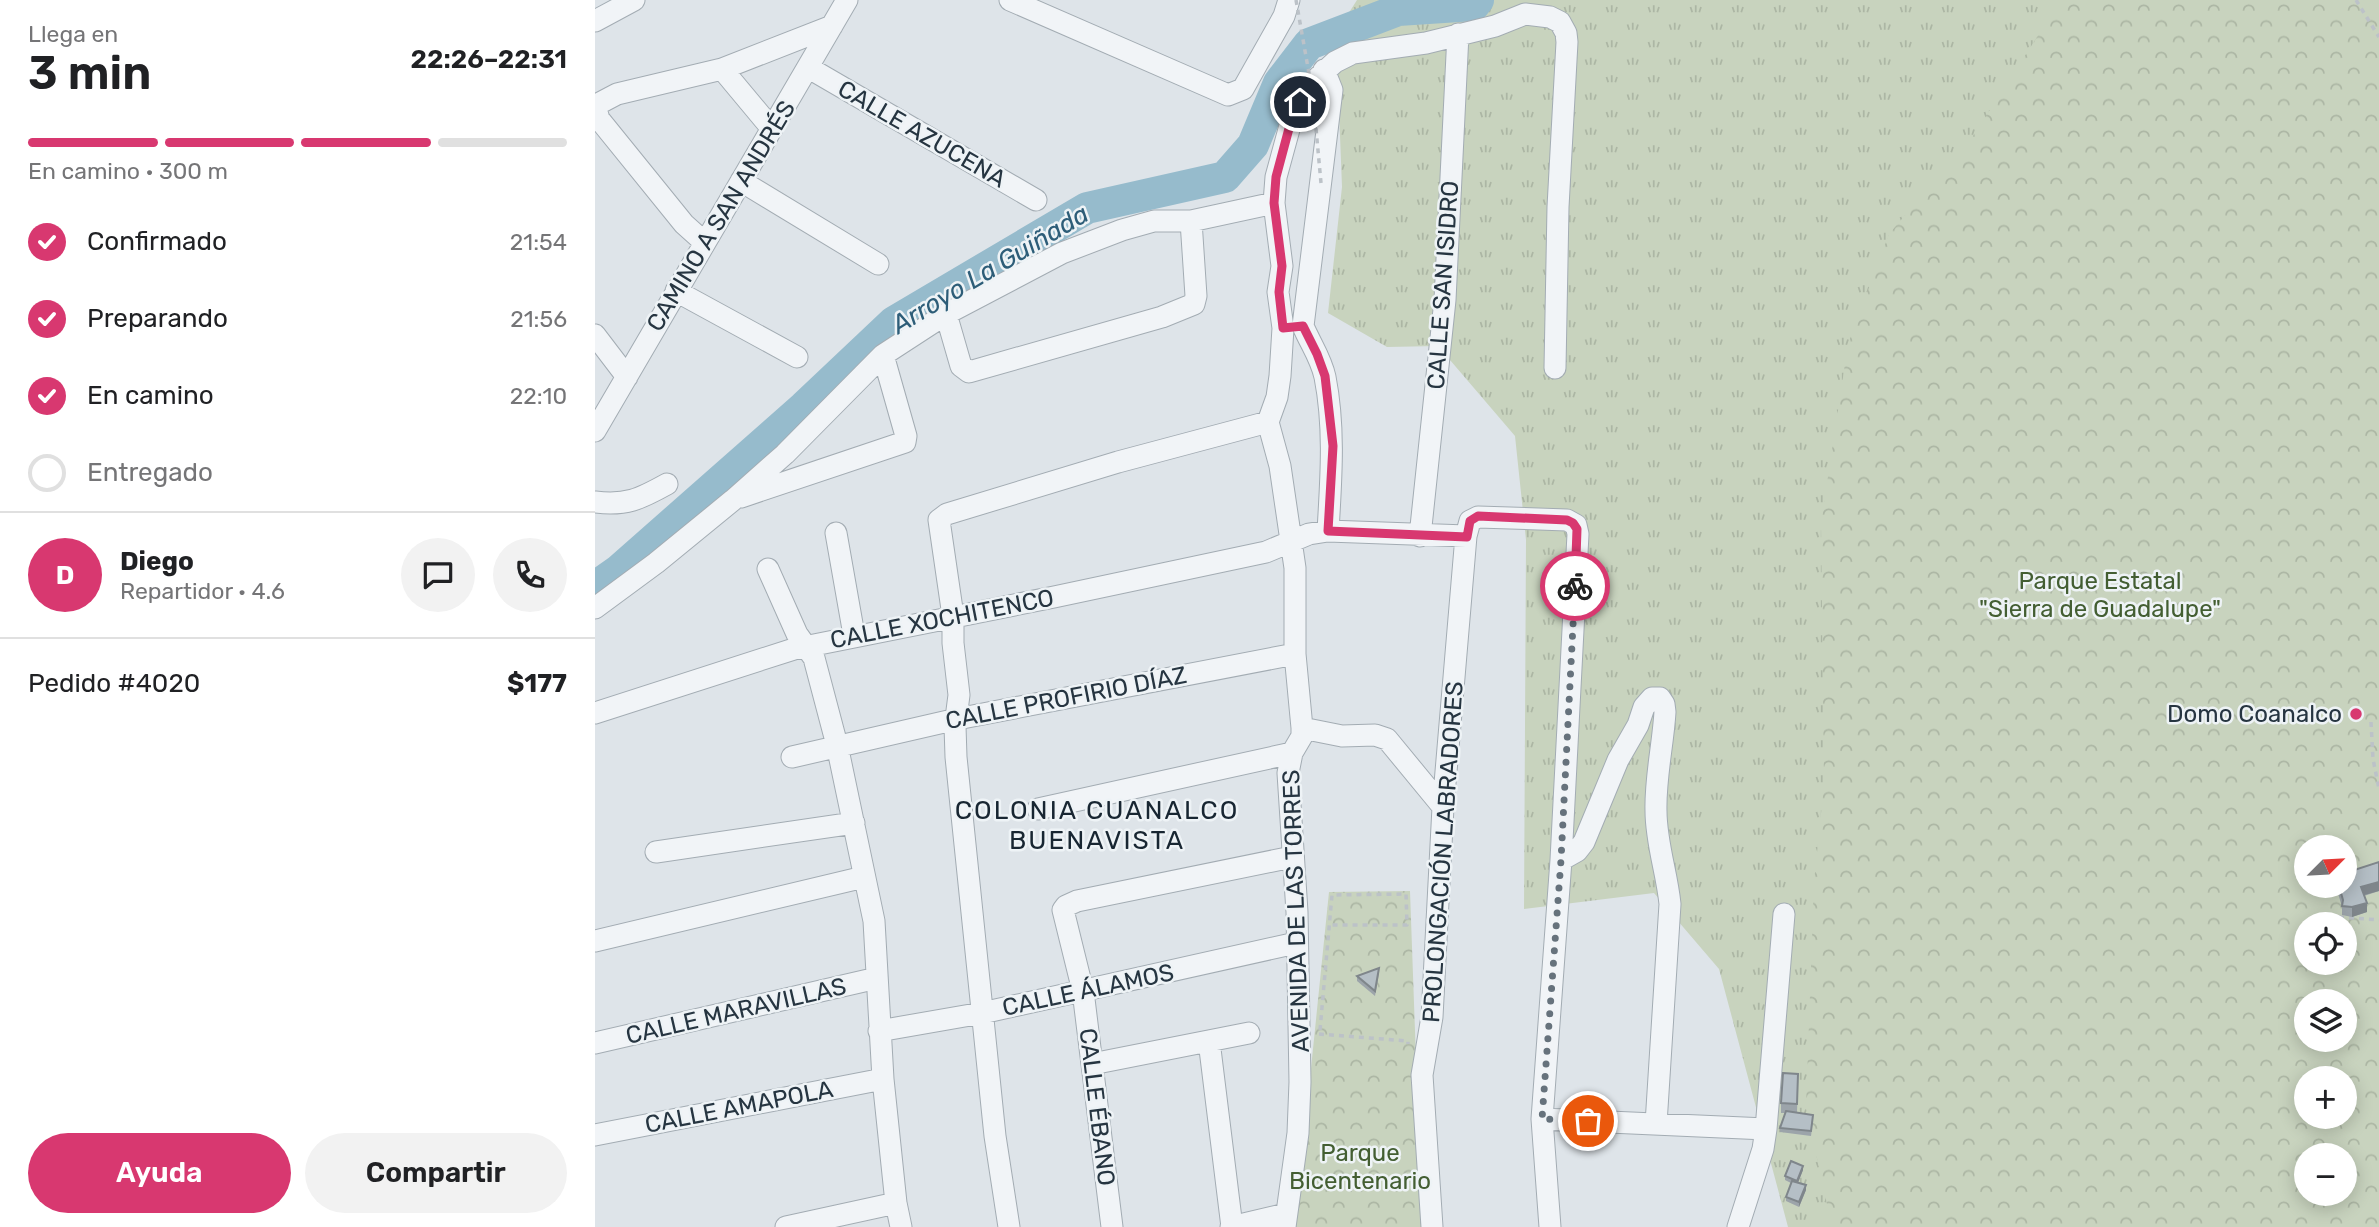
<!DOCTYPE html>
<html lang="es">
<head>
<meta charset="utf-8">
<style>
  :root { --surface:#fff; --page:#f2f2f2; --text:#202124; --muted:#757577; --line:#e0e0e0; --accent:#d83870 }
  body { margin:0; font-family:Rubik,sans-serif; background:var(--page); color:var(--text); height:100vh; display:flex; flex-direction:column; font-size:26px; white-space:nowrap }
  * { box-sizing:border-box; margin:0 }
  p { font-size:23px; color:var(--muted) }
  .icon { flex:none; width:38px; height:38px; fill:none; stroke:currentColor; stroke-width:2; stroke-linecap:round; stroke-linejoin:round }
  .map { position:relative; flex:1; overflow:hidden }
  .drawer { display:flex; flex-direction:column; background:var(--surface); width:595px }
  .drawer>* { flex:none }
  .needle { width:46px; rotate:66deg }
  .fabs { position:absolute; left:1699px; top:835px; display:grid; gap:14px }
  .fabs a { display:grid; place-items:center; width:63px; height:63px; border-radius:50%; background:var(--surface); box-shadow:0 4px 18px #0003; font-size:35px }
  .pin { position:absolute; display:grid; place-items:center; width:60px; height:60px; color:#fff; margin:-30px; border:4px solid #fff; border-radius:50%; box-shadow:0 2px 7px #0007 }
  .courier { position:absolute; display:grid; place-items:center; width:70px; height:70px; margin:-35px; border:5px solid #d83870; border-radius:50%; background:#fff; color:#222; box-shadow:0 2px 9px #0007 }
  .headline em { font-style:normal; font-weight:600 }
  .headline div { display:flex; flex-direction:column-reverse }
  .headline { display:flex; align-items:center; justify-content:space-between; height:119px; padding:0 28px }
  h1 { font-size:46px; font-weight:600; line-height:52px }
  .bar { display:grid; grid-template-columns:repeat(4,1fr); gap:10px 7px; align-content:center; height:84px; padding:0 28px }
  .bar i { height:9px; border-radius:5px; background:var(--line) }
  .bar .active { background:var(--accent) }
  .bar p { grid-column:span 4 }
  .line { display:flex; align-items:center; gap:18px; padding:0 28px; border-top:2px solid var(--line) }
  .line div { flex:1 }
  .round { display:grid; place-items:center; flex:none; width:74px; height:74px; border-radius:37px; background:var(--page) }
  ol { padding:0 28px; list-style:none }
  li { display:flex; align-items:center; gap:21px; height:77px }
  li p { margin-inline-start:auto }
  li .icon { padding:7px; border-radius:50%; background:var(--accent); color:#fff; stroke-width:4 }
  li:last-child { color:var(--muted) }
  li i { width:38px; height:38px; border:4px solid var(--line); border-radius:50% }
  .primary-button { display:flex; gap:14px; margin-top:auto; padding:14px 28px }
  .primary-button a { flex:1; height:80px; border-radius:42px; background:var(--accent); color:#fff; font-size:28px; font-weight:600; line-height:80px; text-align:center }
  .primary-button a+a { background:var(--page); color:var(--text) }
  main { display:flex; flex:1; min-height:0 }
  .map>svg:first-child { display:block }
</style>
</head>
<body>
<main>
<section class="drawer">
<div class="headline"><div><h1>3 min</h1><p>Llega en</p></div><em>22:26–22:31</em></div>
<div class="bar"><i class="active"></i><i class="active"></i><i class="active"></i><i></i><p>En camino · 300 m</p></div>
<ol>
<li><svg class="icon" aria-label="check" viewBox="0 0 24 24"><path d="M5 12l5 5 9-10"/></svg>Confirmado<p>21:54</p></li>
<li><svg class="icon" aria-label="check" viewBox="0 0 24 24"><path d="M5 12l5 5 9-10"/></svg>Preparando<p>21:56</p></li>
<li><svg class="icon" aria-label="check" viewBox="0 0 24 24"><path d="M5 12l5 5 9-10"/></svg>En camino<p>22:10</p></li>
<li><i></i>Entregado</li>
</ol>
<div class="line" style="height:126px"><b class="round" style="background:var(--accent);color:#fff">D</b><div><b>Diego</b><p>Repartidor · 4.6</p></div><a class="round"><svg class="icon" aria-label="chat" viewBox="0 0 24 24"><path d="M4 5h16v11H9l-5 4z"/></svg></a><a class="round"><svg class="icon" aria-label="phone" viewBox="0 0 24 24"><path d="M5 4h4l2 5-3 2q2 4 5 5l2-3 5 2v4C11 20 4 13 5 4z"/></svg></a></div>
<div class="line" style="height:91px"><div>Pedido #4020</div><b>$177</b></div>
<div class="primary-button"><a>Ayuda</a><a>Compartir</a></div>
</section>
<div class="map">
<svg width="1784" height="1227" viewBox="0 0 1784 1227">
  <defs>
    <pattern id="grass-tufts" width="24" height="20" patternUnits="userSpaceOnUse" patternTransform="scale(1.75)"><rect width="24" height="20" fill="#c8d3be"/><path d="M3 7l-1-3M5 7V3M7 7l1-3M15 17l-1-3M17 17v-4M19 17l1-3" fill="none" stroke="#acb6a4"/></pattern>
    <pattern id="forest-crowns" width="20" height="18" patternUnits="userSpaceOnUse" patternTransform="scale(1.75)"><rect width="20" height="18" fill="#c8d3be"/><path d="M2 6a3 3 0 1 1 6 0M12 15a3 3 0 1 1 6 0" fill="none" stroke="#acb6a4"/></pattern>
  </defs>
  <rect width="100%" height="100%" fill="#dee4e9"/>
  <path fill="url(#grass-tufts)" fill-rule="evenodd" d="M762 0H1784V1227H1193L1124 969 1059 893 929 909 931 540 920 436 843 346 792 347 733 313 747 187 741 33ZM1712 847H1750V886H1712ZM1712 924H1750V962H1712ZM1712 1001H1750V1040H1712ZM1712 1078H1750V1116H1712ZM1712 1155H1750V1194H1712Z"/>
  <path fill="url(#forest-crowns)" fill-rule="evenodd" d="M1466 0H1784V1227H1237L1211 1108 1219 882 1229 784 1226 523 1253 344 1294 234 1378 136ZM1712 847H1750V886H1712ZM1712 924H1750V962H1712ZM1712 1001H1750V1040H1712ZM1712 1078H1750V1116H1712ZM1712 1155H1750V1194H1712Z
    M815 891 827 1227H697L713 1098 734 892Z"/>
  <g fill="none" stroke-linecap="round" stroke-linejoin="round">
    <path stroke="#96bbcc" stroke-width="32" d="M0 587 23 571 209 407 299 322 492 208 630 177 658 145 684 83 714 44 803 10 879 5 883 0"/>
    <defs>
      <path id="minor" d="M415 0 633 95 648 89 689 16 694 0
        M0 21 39 0
        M214 68 441 200
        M127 69 177 129
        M729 70 737 90 708 326C715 343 726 358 730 377 740 428 736 479 733 531
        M146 181 283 264
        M109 242 89 224 4 119 1 109 3 104 22 94 127 69 237 26
        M81 291 202 357
        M351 314 366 366 374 372 567 317 599 304 601 296 596 221
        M0 335 32 377
        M0 431 252 0
        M146 497 310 442 311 436 288 355
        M0 502C31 506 45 499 72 484
        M241 533 259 635
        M825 536 850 300 863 34
        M173 569 202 634 219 658 242 745 279 921 288 1079 301 1203 306 1227
        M0 608 61 563 138 500 190 454 288 355 351 314 467 253 527 230 559 221H596L679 203
        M0 713 199 649 459 597 671 552 714 534 733 531 871 536
        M707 728 747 736 780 735 792 739 848 807
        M197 757 362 719 700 654
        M443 809 697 753
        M61 852 259 823
        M966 860 982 851 989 842 1023 760 1043 725 1049 707 1057 698H1065L1069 704 1070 712C1068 745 1060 778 1061 811 1061 843 1072 873 1075 904L1061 1124
        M0 941 269 877
        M284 1031 387 1013 701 943
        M614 1041 637 1227
        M0 1043 282 978
        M497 1064 654 1033
        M947 1119 1171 1129
        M0 1135 288 1079
        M191 1227 301 1203
        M414 1227 400 1136 361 757 360 726 364 695 358 643V616L344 520 352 514 523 462 673 422
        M517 1227 488 991 468 910 471 906 482 901 697 857
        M636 1227 691 1214
        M690 1227 703 1133 705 1082 702 912 693 773 697 753 707 736V728L700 654V568L685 466 673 422 682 397 685 376 688 328 683 292 687 266 679 203 681 177 696 122 716 84 740 62 758 53 831 43 900 26 930 14 955 17 965 22 971 33 972 42 963 207 960 368
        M837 1227 827 1075 837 1017 848 807 871 536 875 521 883 517 972 520 981 525 983 534 966 860 947 1119 955 1227
        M1143 1227 1168 1149 1171 1129 1189 914"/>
    </defs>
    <use href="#minor" stroke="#a3acb3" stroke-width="23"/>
    <path stroke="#bcc2c8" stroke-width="3.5" stroke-dasharray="5 5" stroke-linecap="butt" d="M1761 0 1784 37
      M1776 722 1778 759 1784 789
      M1744 917 1784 920
      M725 1030 737 895 811 894 812 925H734
      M724 1034 813 1041V1044"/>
    <use href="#minor" stroke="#f1f4f7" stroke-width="21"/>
    <path stroke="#bcc2c8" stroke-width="3.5" stroke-dasharray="5 5" stroke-linecap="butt" d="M701 0 718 96 726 183"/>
  </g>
  <path fill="#9ca4aa" d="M1784 862V891L1769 896 1772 912 1757 917 1747 915V907L1741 886H1750Z
    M784 973 780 996 762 981V976Z
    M1203 1074 1202 1113 1218 1120 1216 1136 1185 1132V1128L1190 1113H1186V1103Z
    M1208 1170 1203 1183 1211 1190 1204 1207 1191 1201V1197L1196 1183 1190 1180V1176Z"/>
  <path fill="#7f868b" d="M1784 882V891L1766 896V887Z
    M1772 903V912L1757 917V907Z
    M1208 1166V1170L1202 1185V1181Z
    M1211 1185V1190L1204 1207V1202Z"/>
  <path fill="#b5bfc6" stroke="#7f868b" stroke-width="2" d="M1784 862V882L1766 887 1772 903 1757 907 1747 906 1748 900 1744 886H1750V873Z
    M784 968 780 991 762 976Z
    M1188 1073 1203 1074 1202 1104 1186 1103Z
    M1191 1111 1218 1115 1216 1131 1185 1128Z
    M1196 1161 1208 1166 1202 1181 1190 1176Z
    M1197 1181 1211 1185 1204 1202 1191 1197Z"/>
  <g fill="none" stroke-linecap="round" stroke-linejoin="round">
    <path stroke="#66727c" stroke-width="7" stroke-dasharray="0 12.6" d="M980 586 966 860 947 1119 993 1121"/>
    <path stroke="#d83870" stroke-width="9" d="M705 102 696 121 681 177 679 203 687 266 684 292 688 328 708 326 722 354 730 376 738 446 733 531 872 537 875 521 883 516 972 520 978 523 982 529 980 586"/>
  </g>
  <circle fill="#d83870" stroke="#eef3f6" stroke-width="2.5" cx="1761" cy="714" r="7"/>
  <g text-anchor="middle" stroke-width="5" stroke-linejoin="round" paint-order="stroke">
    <g font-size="24" fill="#263541" stroke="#eef3f6">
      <text transform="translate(327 134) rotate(30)" y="8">CALLE AZUCENA</text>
      <text transform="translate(126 216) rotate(-59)" y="8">CAMINO A SAN ANDRÉS</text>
      <text transform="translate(848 285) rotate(-86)" y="8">CALLE SAN ISIDRO</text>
      <text transform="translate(347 619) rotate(-11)" y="8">CALLE XOCHITENCO</text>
      <text transform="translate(471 698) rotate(-11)" y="8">CALLE PROFIRIO DÍAZ</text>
      <text transform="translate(848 852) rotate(-86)" y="8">PROLONGACIÓN LABRADORES</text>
      <text transform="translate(701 911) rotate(-92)" y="8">AVENIDA DE LAS TORRES</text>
      <text transform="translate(493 990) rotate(-12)" y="8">CALLE ÁLAMOS</text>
      <text transform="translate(141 1011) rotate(-13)" y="8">CALLE MARAVILLAS</text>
      <text transform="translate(144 1107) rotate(-11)" y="8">CALLE AMAPOLA</text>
      <text transform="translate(502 1107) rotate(83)" y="8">CALLE ÉBANO</text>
    </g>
    <g font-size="24" fill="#435e32" stroke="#eef3f6">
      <text x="1505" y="589">Parque Estatal<tspan x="1505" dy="28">"Sierra de Guadalupe"</tspan></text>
      <text x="765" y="1161">Parque<tspan x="765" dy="28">Bicentenario</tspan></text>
    </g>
    <g font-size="24" fill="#263541" stroke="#eef3f6" text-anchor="end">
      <text x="1747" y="722">Domo Coanalco</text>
    </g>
    <g font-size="26" font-style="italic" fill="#2d5d78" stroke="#eef3f6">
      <text transform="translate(395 269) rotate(-31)" y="9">Arroyo La Guiñada</text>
    </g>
    <g font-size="26" letter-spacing="2" fill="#182632" stroke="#eef3f6">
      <text x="502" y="819">COLONIA CUANALCO<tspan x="502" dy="30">BUENAVISTA</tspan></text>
    </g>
  </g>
</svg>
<div class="fabs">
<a><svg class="needle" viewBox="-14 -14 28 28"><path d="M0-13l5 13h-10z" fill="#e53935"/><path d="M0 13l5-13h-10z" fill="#757577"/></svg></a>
<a><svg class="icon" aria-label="locate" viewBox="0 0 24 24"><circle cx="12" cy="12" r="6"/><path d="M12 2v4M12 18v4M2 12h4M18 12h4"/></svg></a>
<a><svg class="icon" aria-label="layers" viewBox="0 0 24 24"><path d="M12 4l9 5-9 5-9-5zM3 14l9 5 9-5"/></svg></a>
<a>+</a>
<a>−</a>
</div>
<div class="pin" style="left:993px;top:1121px;background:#ea580c"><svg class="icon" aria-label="bag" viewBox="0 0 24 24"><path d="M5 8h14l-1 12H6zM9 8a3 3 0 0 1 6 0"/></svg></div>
<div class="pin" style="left:705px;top:102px;background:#1f2937"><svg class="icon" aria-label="home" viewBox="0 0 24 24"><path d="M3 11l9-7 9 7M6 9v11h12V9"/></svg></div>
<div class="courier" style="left:980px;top:586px"><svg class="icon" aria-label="bike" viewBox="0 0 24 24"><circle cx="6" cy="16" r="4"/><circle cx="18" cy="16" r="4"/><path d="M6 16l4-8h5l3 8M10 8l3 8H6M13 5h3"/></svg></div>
</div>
</main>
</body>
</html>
